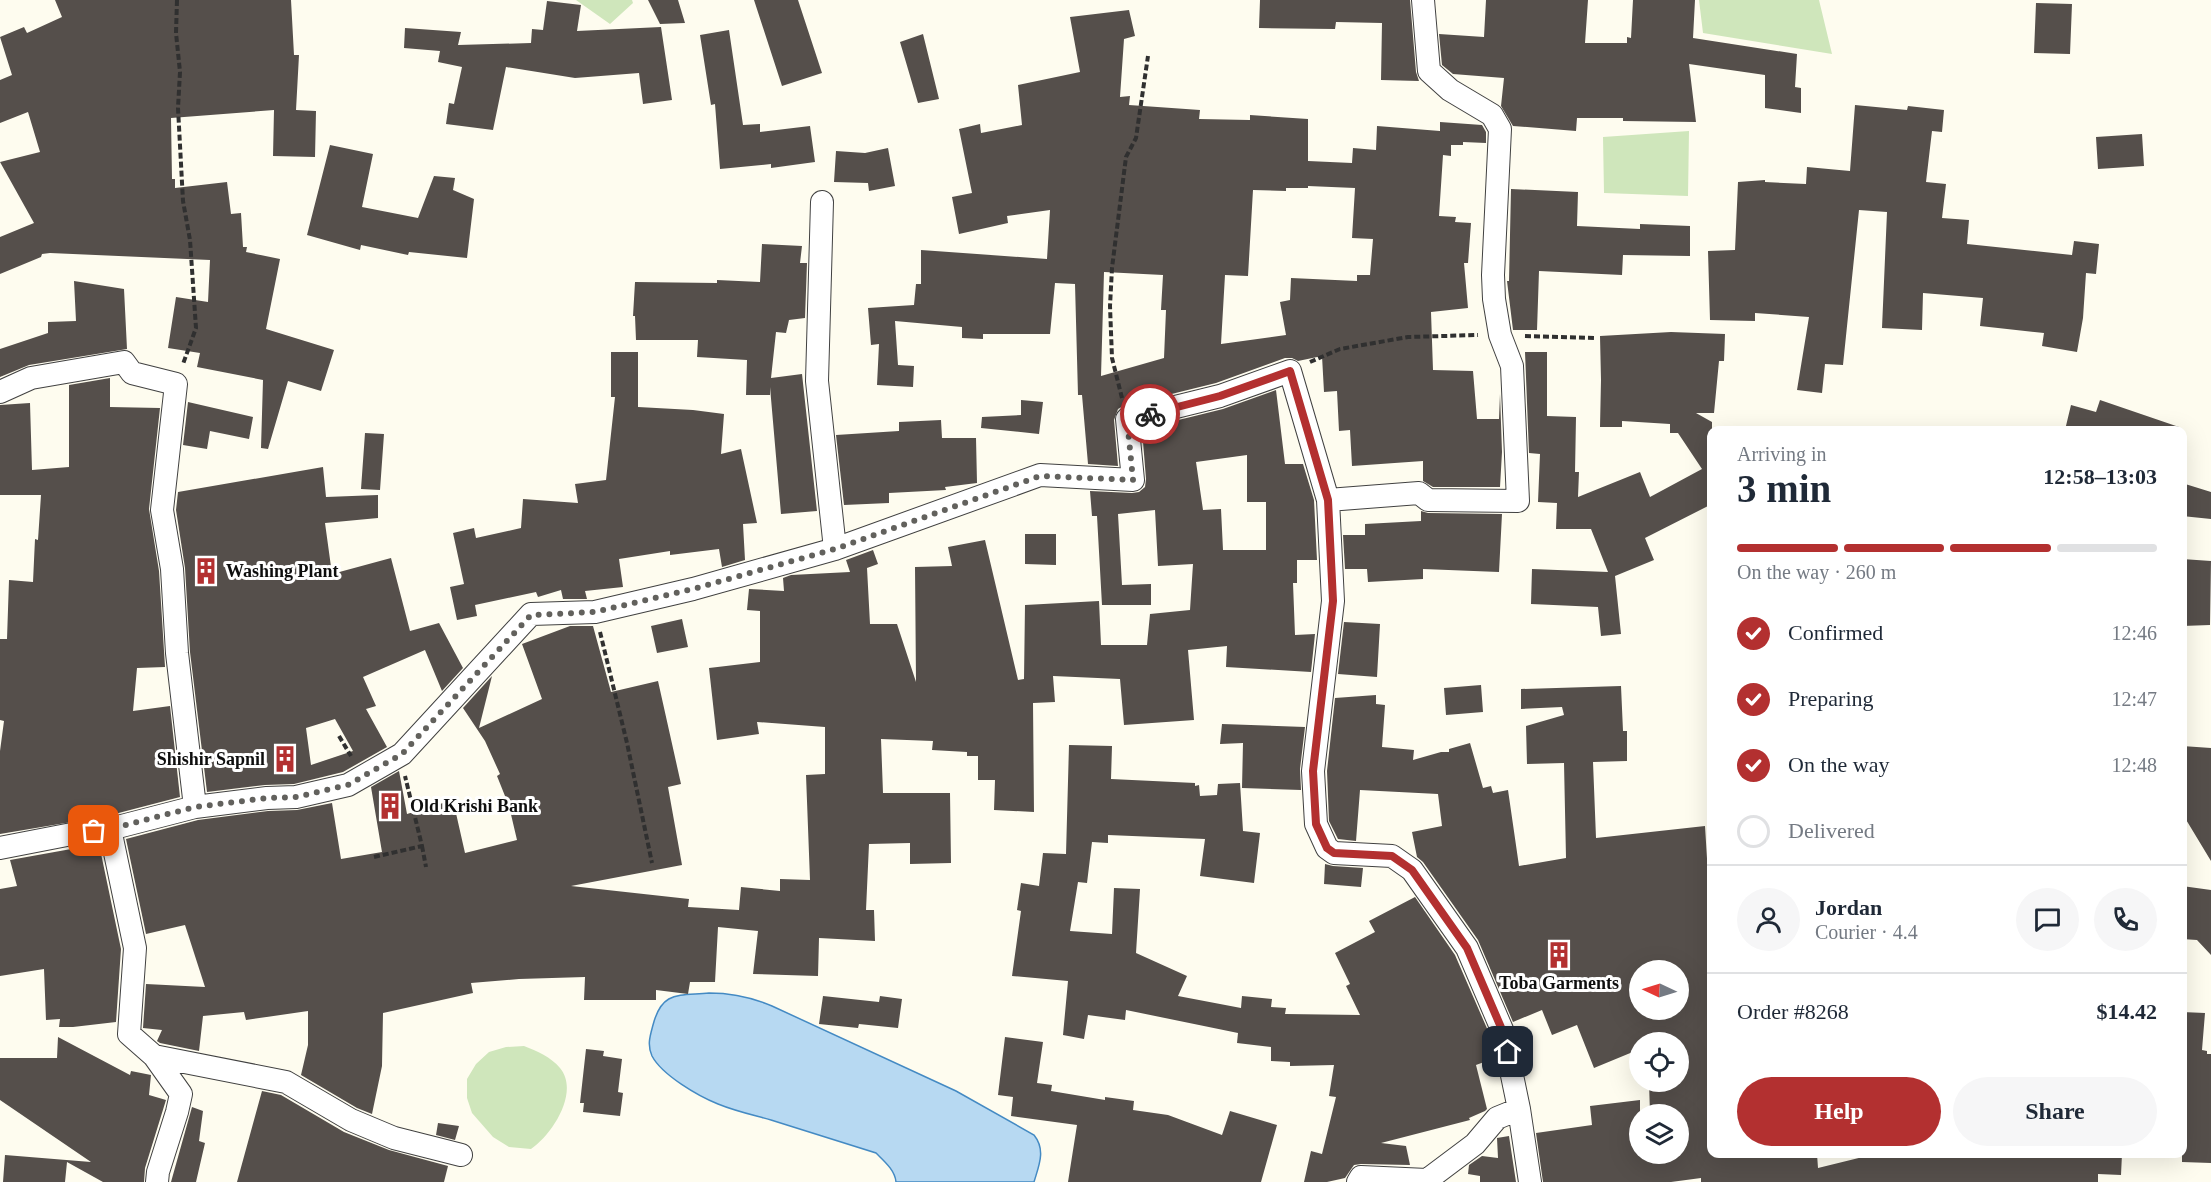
<!DOCTYPE html>
<html lang="en">
<head>
<meta charset="utf-8">
<style>
  :root { --surface:#fff; --page:#f6f6f7; --text:#1f2937; --muted:#747a83; --line:#e0e1e3; --accent:#b33030 }
  body { margin:0; font-family:Georgia,serif; background:var(--page); color:var(--text); height:100vh; display:flex; flex-direction:column; font-size:22px; white-space:nowrap }
  * { box-sizing:border-box; margin:0 }
  p { font-size:20px; color:var(--muted) }
  .icon { flex:none; width:33px; height:33px; fill:none; stroke:currentColor; stroke-width:2; stroke-linecap:round; stroke-linejoin:round }
  .map { position:relative; flex:1; overflow:hidden }
  .panel { position:absolute; left:1707px; top:426px; width:480px; height:732px; display:flex; flex-direction:column; background:var(--surface); border-radius:12px; box-shadow:0 6px 24px #0002 }
  .panel>* { flex:none }
  .needle { width:39px; rotate:274deg }
  .tools { position:absolute; left:1629px; top:960px; display:grid; gap:12px }
  .tools a { display:grid; place-items:center; width:60px; height:60px; border-radius:50%; background:var(--surface); box-shadow:0 6px 24px #0002; font-size:30px }
  .pin { position:absolute; display:grid; place-items:center; width:51px; height:51px; color:#fff; margin:-26px; border-radius:12px; box-shadow:0 3px 9px #0006 }
  .courier { position:absolute; display:grid; place-items:center; width:60px; height:60px; margin:-30px; border:4px solid #b33030; border-radius:50%; background:#fff; color:#222; box-shadow:0 2px 8px #0007 }
  .summary em { font-style:normal; font-weight:600 }
  .summary div { display:flex; flex-direction:column-reverse }
  .summary { display:flex; align-items:center; justify-content:space-between; height:102px; padding:0 30px }
  h1 { font-size:39px; font-weight:600; line-height:45px }
  .bar { display:grid; grid-template-columns:repeat(4,1fr); gap:9px 6px; align-content:center; height:72px; padding:0 30px }
  .bar i { height:8px; border-radius:4px; background:var(--line) }
  .bar .selected { background:var(--accent) }
  .bar p { grid-column:span 4 }
  .line { display:flex; align-items:center; gap:15px; padding:0 30px; border-top:2px solid var(--line) }
  .line div { flex:1 }
  .round { display:grid; place-items:center; flex:none; width:63px; height:63px; border-radius:32px; background:var(--page) }
  ol { padding:0 30px; list-style:none }
  li { display:flex; align-items:center; gap:18px; height:66px }
  li p { margin-inline-start:auto }
  li .icon { padding:6px; border-radius:50%; background:var(--accent); color:#fff; stroke-width:4 }
  li:last-child { color:var(--muted) }
  li i { width:33px; height:33px; border:3px solid var(--line); border-radius:50% }
  .action { display:flex; gap:12px; margin-top:auto; padding:12px 30px }
  .action a { flex:1; height:69px; border-radius:36px; background:var(--accent); color:#fff; font-size:24px; font-weight:600; line-height:69px; text-align:center }
  .action a+a { background:var(--page); color:var(--text) }
  .map>svg:first-child { display:block }
</style>
</head>
<body>
<div class="map">
<svg width="2211" height="1182" viewBox="0 0 2211 1182">
  <rect width="100%" height="100%" fill="#fefcef"/>
  <path fill="#cfe6bb" d="M576 0H632L633 3 610 24Z
    M1699 0H1819L1832 54 1703 33Z
    M1689 131 1688 196 1604 193 1603 137Z
    M524 1046C537 1051 551 1057 560 1068 580 1092 552 1135 531 1149L509 1147 493 1137 472 1113 467 1098V1079L476 1064 489 1052 506 1047Z"/>
  <path fill="#b7d9f2" stroke="#448ac3" stroke-width="1.5" d="M709 993C732 993 751 997 772 1006L956 1091 1034 1135C1046 1150 1039 1165 1034 1182H896C895 1170 884 1161 876 1153 841 1142 806 1131 771 1120 753 1115 735 1111 718 1104 698 1096 662 1075 652 1056 647 1045 650 1036 653 1025 662 990 679 996 709 993Z"/>
  <path fill="#554f4b" fill-rule="evenodd" d="M55 0H291L294 55H299L296 110 316 111 315 157 273 156 274 110 171 118 172 179H175V188L227 182 231 214 241 213 243 247H247L246 252 280 259 266 329 334 350 321 391 288 381 268 449 261 448 263 380 197 367 200 353 168 348 176 297 208 302 210 260 50 253 42 254 41 257 0 274V237L34 223 0 162 40 152 28 112 0 123V80L12 75 0 37 24 27 27 33 62 17Z
    M648 0H678L685 23 660 24Z
    M754 0H798L822 73 782 86Z
    M1260 0H1410L1416 72 1419 81 1381 80 1382 23 1336 22 1335 29 1259 28Z
    M1486 0H1588L1585 43H1627V37L1631 38 1633 0H1695L1693 38 1797 54 1795 87 1801 88V113L1765 108V75L1689 64 1696 122 1623 121V118H1577L1576 131 1513 126 1501 106 1504 78 1453 74 1442 65 1439 34 1484 37Z
    M547 1 581 5 577 31 661 27 672 100 643 104 639 73 575 78 506 67 493 130 446 124 449 103 454 104 462 67 438 62 440 51 404 48 405 28 461 32 458 45 531 43 532 29 543 30Z
    M2036 3 2072 4 2070 54 2034 53Z
    M1129 10 1135 36 1124 39 1120 97 1130 96 1129 105 1200 110 1199 119 1250 120V115L1308 119V161L1352 163 1353 148 1376 150 1377 126 1440 131V122L1482 125 1486 132V143L1463 142V145H1451V156L1443 155 1439 216 1456 217 1455 222 1471 223 1468 263H1464L1468 308 1431 312 1433 370 1473 371 1477 419H1499L1500 394 1502 452 1500 487H1433L1423 481V461L1352 466 1350 430 1339 431 1337 391 1324 392 1322 356 1298 361 1292 358H1285L1216 383 1123 406 1118 409 1114 420 1118 466 1088 464 1082 395H1078L1075 284 1055 283 1050 334H983V339L962 338V327L895 321 898 365 914 366 913 387 877 385 879 344 871 345 868 308 914 305 916 284H921V250L1047 259 1050 210 1007 216 1008 223 959 234 952 197 972 193 959 129 980 124 981 133 1022 125 1018 85 1080 72 1070 17ZM1308 186 1355 188 1352 238 1373 239 1370 275H1357V281L1291 278 1290 300 1280 302 1286 335 1221 344 1225 275 1248 276 1253 190 1286 191V188H1308ZM1104 272 1163 275 1161 310H1166L1164 358 1101 376Z
    M729 30 743 125 760 124V132L810 126 815 162 771 168V164L720 169 715 104 711 105 700 35Z
    M923 34 939 99 918 103 900 42Z
    M1855 105 1907 110 1908 106 1944 110 1942 132 1932 131 1926 182 1946 184 1942 218 1969 220 1967 244 2072 255 2074 241 2099 244 2096 274 2086 273 2083 318 2077 352 2042 346 2044 333 1980 326 1983 298 1923 293 1922 330 1882 328 1887 212 1859 210 1843 365 1825 364 1822 393 1797 390 1809 317 1755 313V321L1710 320 1708 251 1735 250 1738 182 1765 180V182L1806 184 1807 167 1850 171Z
    M2142 134 2144 166 2098 169 2096 137Z
    M330 145 373 154 362 207 418 218 434 176 455 178 453 190 474 199 467 258 409 252 408 255 361 245 360 250 307 235Z
    M888 148 895 186 869 191 868 183 834 182 836 151 865 153Z
    M1511 189 1578 192 1577 226 1640 229V224L1690 226V256L1623 255 1622 275 1539 271 1537 330H1513L1507 281H1509Z
    M762 244 802 246 800 263H807L805 318 789 320 786 333 776 332 771 378 802 374 817 511 781 514 770 387V395H746L747 360 697 357 698 340H636L635 316H633L635 282 717 283V280L760 282Z
    M74 281 124 289 127 349 29 365 0 377V349L48 333V322L76 321Z
    M1671 332 1725 334 1724 361H1719L1714 413H1696L1712 422V504L1645 538 1654 560 1615 576 1621 634 1601 636 1598 607 1531 604 1532 569 1608 572 1591 529H1556L1557 503 1538 502 1540 454 1529 453 1525 352H1547V416L1576 417 1575 472H1579L1578 497 1640 472 1650 497 1702 469 1678 433H1670V424L1622 421V427H1600L1601 380 1600 336Z
    M611 352H638V407L693 410 724 414 721 454 741 449 757 523 743 524 745 560 722 567 719 549 670 555V551L619 559 623 587 585 591 587 599H563L561 590 538 597 536 592 475 605 477 616 457 620 450 587 464 584 453 533 474 528 476 538 521 528 523 499 578 503 575 484 606 480 615 397H611Z
    M110 378V407L160 408 149 509 159 571 165 667 137 668 133 711 170 706 180 797 107 816 0 834V751L4 721 0 720V639H7L9 580 33 582 35 539 38 540 41 495H0V405L30 403 32 470 69 467V385Z
    M1276 390 1285 464H1303L1314 500 1317 560H1297V583H1293L1295 635 1315 634 1311 672 1226 667 1227 646 1188 650 1194 720 1124 725 1120 679 1053 676 1055 702 1033 703 1034 812 994 810 995 780H978V756H967V752L932 750 933 741 881 739 883 793H950L951 863 910 864V843L869 844 866 910H874L875 941 819 938 818 976 753 974 758 931 718 927 715 982H690L688 994 656 990V1000H584L585 977 519 979 471 983 473 993 383 1013 382 1066 372 1114 357 1108 301 1075 308 1045V1011L246 1020 244 1012 203 1016 199 1051 160 1043 157 1041 162 1030 143 1028 146 984 205 987 185 925 146 934 126 839 198 820 268 811 297 810 332 803 341 859 382 852 371 787 399 771 407 814 453 800 465 853 517 840 509 806 497 776 500 774 485 741 463 708 492 676 479 728 542 699 522 644 570 626H593L611 692 658 681 681 784 668 787 682 865 571 886 689 899 688 907 739 910 741 887 780 891V879L810 880 806 775 825 774V727L757 722 759 734 717 740 709 668 760 662V611L747 610 749 589 784 591 783 578 791 575 850 572 846 560 873 550 878 564 867 568 870 624H897L916 682 915 567 952 566 948 547 985 540 1018 680 1024 679 1025 605 1099 601 1101 645H1147L1150 614 1190 610 1193 564 1158 566 1155 510 1118 514 1122 585 1151 584V605H1102L1097 516H1092L1090 491 1132 493 1139 492 1145 487 1146 479 1142 429 1223 409ZM1247 455V502H1266V550H1223L1221 509 1203 510 1196 462Z
    M1021 400 1043 402 1039 434 981 428 982 417 1021 415Z
    M2100 400 2179 427V430H2065L2071 405 2096 412Z
    M188 402 253 417 249 439 210 431 207 449 183 445Z
    M941 420 942 438H976L977 483 945 487 946 490 889 493V503L844 505 836 435 899 431V422Z
    M365 433 384 434 380 490 361 489Z
    M323 467 326 497 378 495V518L325 523 332 574 391 558 410 631 439 623 463 668 442 691 425 650 363 677 376 706 366 709 387 747 343 772 294 784 265 785 207 792 190 652 185 568 176 510 178 492ZM335 719 353 751 311 765 306 728Z
    M2182 483 2211 492V519L2182 516Z
    M1421 511 1428 513 1502 514 1499 572 1423 569V579L1368 582 1367 569H1345L1343 535H1365V524L1421 521Z
    M1025 534H1056V565L1025 564Z
    M2182 559 2211 561 2210 625 2182 626Z
    M682 619 688 647 657 653 651 626Z
    M1344 622 1380 624 1377 677 1338 674Z
    M1481 685 1483 712 1446 715 1444 688Z
    M1621 686 1623 731H1627V761L1593 762 1596 838 1705 826 1712 940V1154H1817L1818 1168 1875 1154H2122L2121 1175 2098 1174V1182H1701V1178L1671 1182H1543L1536 1133 1592 1125 1590 1106 1640 1100V1154H1678V1114H1650L1649 1082H1678V1042H1640V1049L1594 1068 1577 1025 1552 1035 1542 1010 1513 1022 1478 940 1423 862 1417 857 1412 832 1442 826 1438 794 1360 790 1356 841 1338 839 1329 821 1327 771 1335 698 1376 695V704L1385 705 1382 747 1414 750 1413 760 1441 752H1449V749L1470 743 1483 788 1491 786 1493 793 1508 790 1519 866 1566 858 1564 763 1527 764 1526 726 1564 715 1562 707 1521 709V689ZM1640 970H1678V1010H1640Z
    M1222 724 1305 727 1300 769 1301 790 1242 788 1243 743 1220 744Z
    M1069 745 1112 746 1111 779 1195 783V786L1199 785 1200 796 1217 795 1218 784 1240 783 1243 831 1260 833 1254 883 1200 876 1205 839 1108 835V843L1092 842 1087 883 1078 882 1070 931 1112 934 1114 888 1140 889 1136 953 1187 976 1178 996 1241 1008 1242 996 1272 999 1271 1007 1286 1008 1285 1014 1360 1015 1346 986 1350 984 1335 953 1375 932 1369 921 1415 897 1455 955 1489 1033 1487 1034 1495 1058 1476 1065 1487 1109 1485 1111 1469 1118 1470 1120 1381 1143 1406 1146 1410 1165 1361 1164 1354 1165 1345 1178 1327 1182H1304L1311 1151 1322 1154 1336 1097 1329 1096 1334 1065 1290 1066V1062L1271 1061V1047L1237 1043 1238 1033 1126 1010 1125 1020 1088 1015 1084 1039 1063 1035 1068 981 1012 976 1021 911 1017 910 1021 883 1039 886 1043 853 1066 854Z
    M2182 746 2211 748V861L2182 813Z
    M99 844 121 949 116 1022 73 1027H59L60 1019 46 1020 44 969 0 976V889L17 886 10 860Z
    M1325 864 1333 866 1363 868 1361 887 1324 884Z
    M2182 886 2211 890V955L2197 940 2182 939Z
    M823 996 879 1002 880 996 902 999 898 1028 859 1024 858 1028 819 1024Z
    M2182 1012 2205 1013 2202 1050 2207 1051V1054H2211V1163L2182 1162Z
    M58 1037 130 1075 131 1071 151 1075 149 1095 166 1100 145 1168 144 1182H103L67 1162 65 1182H3L5 1155 91 1162 0 1100V1058H57Z
    M1005 1037 1043 1042 1037 1083 1052 1085 1051 1091 1105 1100V1097L1134 1101 1133 1110 1168 1115 1222 1135 1230 1111 1277 1125 1261 1182H1068L1077 1125 1011 1116 1013 1097 998 1095Z
    M586 1049 604 1051 603 1056 622 1059 618 1092 623 1093 620 1116 583 1112 584 1103H580Z
    M262 1091 281 1095 344 1132 389 1150 448 1166 444 1182H237Z
    M192 1107 203 1111 199 1141 205 1143 196 1182H171Z
    M438 1123 459 1126 455 1140 436 1135Z
    M1509 1136 1516 1182H1480V1176L1468 1174 1469 1165 1482 1156 1498 1158 1497 1138Z"/>
  <g fill="none" stroke-linecap="round" stroke-linejoin="round">
    <defs>
      <path id="street" d="M822 202 817 381 835 549
        M0 392 31 378 124 362 132 373 176 384 162 510 172 569 177 653 195 807
        M1328 500 1419 493 1428 500 1518 501 1512 366 1500 335 1494 299 1493 275 1500 129 1492 115 1450 90 1429 71 1423 0
        M110 829 135 948 129 1034 154 1056 181 1094 177 1112 158 1172 157 1182
        M0 848 77 833 110 829 195 807 267 798 296 797 348 785 402 754 531 614 595 612 693 589 835 549 1040 475 1133 480 1127 419 1220 396 1290 371 1328 500 1333 601 1313 771 1316 824 1327 848 1334 853 1392 856 1412 870 1467 948 1503 1032 1519 1109 1530 1182
        M154 1056 286 1082 351 1120 394 1138 461 1155
        M1358 1182 1361 1177 1427 1180 1475 1144 1497 1118 1519 1109"/>
    </defs>
    <use href="#street" stroke="#414141" stroke-width="24"/>
    <path stroke="#303030" stroke-width="4" stroke-dasharray="6 3" stroke-linecap="butt" d="M177 0 176 33 180 72 178 108 183 201 190 240 196 328 183 364
      M1525 336 1594 338
      M1310 362 1340 349 1408 337 1478 335
      M1122 398 1112 358 1110 306 1112 268 1126 157 1136 138 1148 56
      M600 632 627 743 652 863
      M339 736 351 756
      M422 846 426 867
      M374 857 422 846 405 776"/>
    <use href="#street" stroke="#fff" stroke-width="22"/>
  </g>
  <g fill="none" stroke-linecap="round" stroke-linejoin="round">
    <path stroke="#62615d" stroke-width="6" stroke-dasharray="0 10.8" d="M94 831 110 829 195 807 267 798 296 797 348 785 402 754 531 615 595 612 693 589 835 549 1040 476 1133 480 1127 419 1150 414"/>
    <path stroke="#b33030" stroke-width="8" d="M1150 414 1220 396 1290 371 1328 500 1333 601 1313 771 1316 824 1327 848 1334 853 1392 856 1412 870 1467 948 1503 1032 1508 1052"/>
  </g>
  <defs>
    <symbol id="building-bare" viewBox="-9 -9 18 18"><path d="M-4-6H4V6H1V3H-1V6H-4ZM-2.5-4.3h1.7v1.8h-1.7ZM.8-4.3h1.7v1.8H.8ZM-2.5-1h1.7V.8h-1.7ZM.8-1h1.7V.8H.8Z" fill="#b33030" stroke="#fff" stroke-width="2.5" paint-order="stroke"/></symbol>
  </defs>
  <g fill-rule="evenodd">
    <use href="#building-bare" x="187" y="552" width="38" height="38"/>
    <use href="#building-bare" x="266" y="740" width="38" height="38"/>
    <use href="#building-bare" x="371" y="787" width="38" height="38"/>
    <use href="#building-bare" x="1540" y="936" width="38" height="38"/>
  </g>
  <g text-anchor="middle" stroke-width="6" stroke-linejoin="round" paint-order="stroke">
    <g font-size="18" font-weight="bold" fill="#0e0e0e" stroke="#fff" text-anchor="start">
      <text x="226" y="577">Washing Plant</text>
      <text x="265" y="765" text-anchor="end">Shishir Sapnil</text>
      <text x="410" y="812">Old Krishi Bank</text>
      <text x="1559" y="989" text-anchor="middle">Toba Garments</text>
    </g>
  </g>
</svg>
<div class="tools">
<a><svg class="needle" viewBox="-14 -14 28 28"><path d="M0-13l5 13h-10z" fill="#e53935"/><path d="M0 13l5-13h-10z" fill="#747a83"/></svg></a>
<a><svg class="icon" aria-label="locate" viewBox="0 0 24 24"><circle cx="12" cy="12" r="6"/><path d="M12 2v4M12 18v4M2 12h4M18 12h4"/></svg></a>
<a><svg class="icon" aria-label="layers" viewBox="0 0 24 24"><path d="M12 4l9 5-9 5-9-5zM3 14l9 5 9-5"/></svg></a>
</div>
<div class="pin" style="left:94px;top:831px;background:#ea580c"><svg class="icon" aria-label="bag" viewBox="0 0 24 24"><path d="M5 8h14l-1 12H6zM9 8a3 3 0 0 1 6 0"/></svg></div>
<div class="pin" style="left:1508px;top:1052px;background:#1f2937"><svg class="icon" aria-label="home" viewBox="0 0 24 24"><path d="M3 11l9-7 9 7M6 9v11h12V9"/></svg></div>
<div class="courier" style="left:1150px;top:414px"><svg class="icon" aria-label="bike" viewBox="0 0 24 24"><circle cx="6" cy="16" r="4"/><circle cx="18" cy="16" r="4"/><path d="M6 16l4-8h5l3 8M10 8l3 8H6M13 5h3"/></svg></div>
<section class="panel">
<div class="summary"><div><h1>3 min</h1><p>Arriving in</p></div><em>12:58–13:03</em></div>
<div class="bar"><i class="selected"></i><i class="selected"></i><i class="selected"></i><i></i><p>On the way · 260 m</p></div>
<ol>
<li><svg class="icon" aria-label="check" viewBox="0 0 24 24"><path d="M5 12l5 5 9-10"/></svg>Confirmed<p>12:46</p></li>
<li><svg class="icon" aria-label="check" viewBox="0 0 24 24"><path d="M5 12l5 5 9-10"/></svg>Preparing<p>12:47</p></li>
<li><svg class="icon" aria-label="check" viewBox="0 0 24 24"><path d="M5 12l5 5 9-10"/></svg>On the way<p>12:48</p></li>
<li><i></i>Delivered</li>
</ol>
<div class="line" style="height:108px"><a class="round"><svg class="icon" aria-label="person" viewBox="0 0 24 24"><circle cx="12" cy="8" r="4"/><path d="M4 21q1-7 8-7t8 7"/></svg></a><div><b>Jordan</b><p>Courier · 4.4</p></div><a class="round"><svg class="icon" aria-label="chat" viewBox="0 0 24 24"><path d="M4 5h16v11H9l-5 4z"/></svg></a><a class="round"><svg class="icon" aria-label="phone" viewBox="0 0 24 24"><path d="M5 4h4l2 5-3 2q2 4 5 5l2-3 5 2v4C11 20 4 13 5 4z"/></svg></a></div>
<div class="line" style="height:78px"><div>Order #8268</div><b>$14.42</b></div>
<div class="action"><a>Help</a><a>Share</a></div>
</section>
</div>
</body>
</html>
